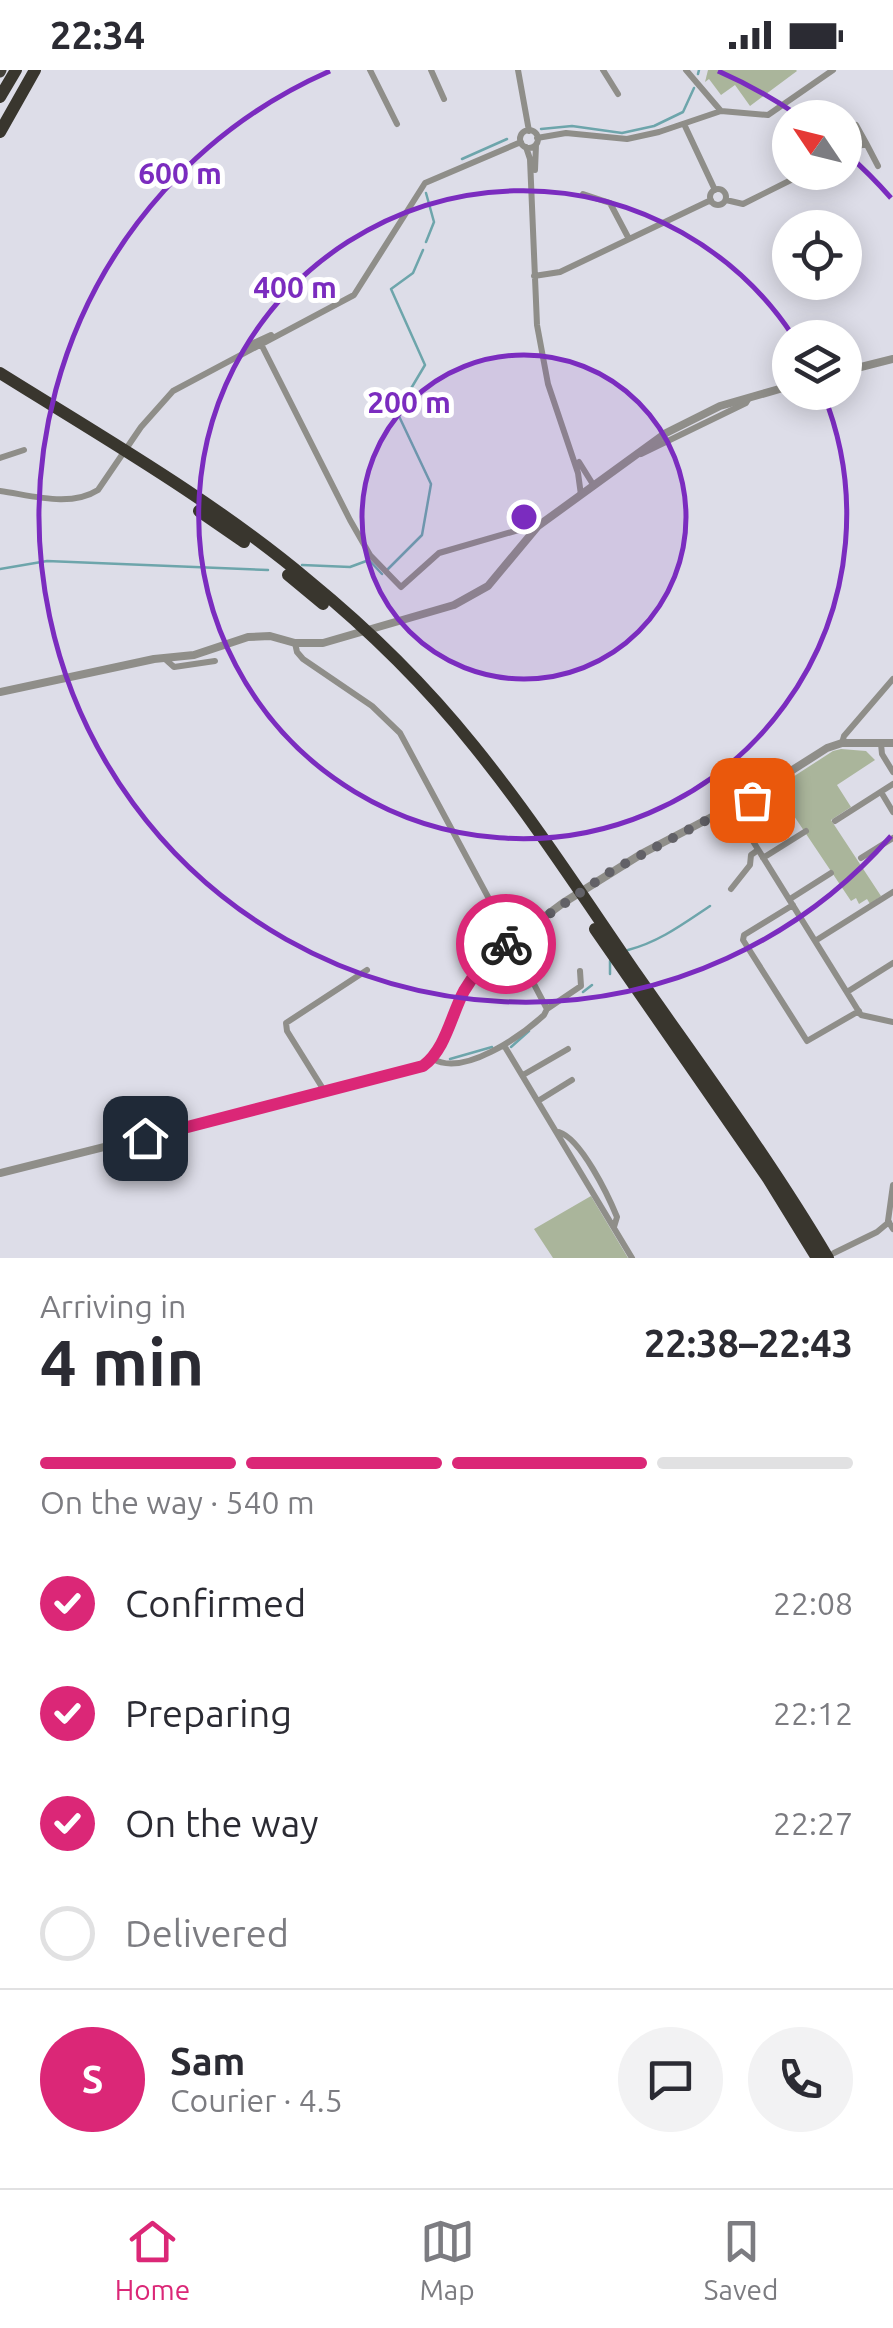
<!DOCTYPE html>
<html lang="en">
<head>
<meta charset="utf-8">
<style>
  :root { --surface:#fff; --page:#f2f2f3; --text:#2b2b33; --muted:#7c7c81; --line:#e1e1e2; --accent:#db2777 }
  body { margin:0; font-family:Ubuntu,sans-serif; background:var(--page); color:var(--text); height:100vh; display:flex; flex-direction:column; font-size:38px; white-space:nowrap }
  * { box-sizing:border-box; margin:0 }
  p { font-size:32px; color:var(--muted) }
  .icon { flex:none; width:55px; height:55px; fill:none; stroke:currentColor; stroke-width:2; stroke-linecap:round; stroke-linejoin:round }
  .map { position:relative; height:1188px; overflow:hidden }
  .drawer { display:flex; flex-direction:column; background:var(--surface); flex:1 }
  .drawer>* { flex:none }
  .needle { width:65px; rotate:305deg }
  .tools { position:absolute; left:772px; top:30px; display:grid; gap:20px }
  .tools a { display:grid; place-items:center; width:90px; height:90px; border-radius:50%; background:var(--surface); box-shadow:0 5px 25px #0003; font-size:50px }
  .pin { position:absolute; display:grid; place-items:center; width:85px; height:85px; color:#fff; margin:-42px; border-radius:20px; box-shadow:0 5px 15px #0006 }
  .courier { position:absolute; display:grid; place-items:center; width:100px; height:100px; margin:-50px; border:8px solid #db2777; border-radius:50%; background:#fff; color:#222; box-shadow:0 2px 12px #0007 }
  .headline em { font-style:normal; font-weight:700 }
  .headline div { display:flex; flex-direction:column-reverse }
  .headline { display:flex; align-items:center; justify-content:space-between; height:170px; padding:0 40px }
  h1 { font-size:65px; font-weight:700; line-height:75px }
  .bar { display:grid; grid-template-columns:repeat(4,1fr); gap:15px 10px; align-content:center; height:120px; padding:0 40px }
  .bar i { height:12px; border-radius:8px; background:var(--line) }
  .bar .current { background:var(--accent) }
  .bar p { grid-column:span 4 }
  .line { display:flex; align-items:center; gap:25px; padding:0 40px; border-top:2px solid var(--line) }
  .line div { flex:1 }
  .round { display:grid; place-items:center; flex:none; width:105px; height:105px; border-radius:52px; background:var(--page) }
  ol { padding:0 40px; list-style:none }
  li { display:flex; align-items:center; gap:30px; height:110px }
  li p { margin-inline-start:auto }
  li .icon { padding:10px; border-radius:50%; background:var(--accent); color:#fff; stroke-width:4 }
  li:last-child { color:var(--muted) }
  li i { width:55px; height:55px; border:5px solid var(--line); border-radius:50% }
  .status { display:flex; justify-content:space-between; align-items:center; height:70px; padding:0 50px; background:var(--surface); direction:ltr }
  .status svg { height:28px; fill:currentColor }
  .dock { display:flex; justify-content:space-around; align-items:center; height:140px; border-top:2px solid var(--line); background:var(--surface); font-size:28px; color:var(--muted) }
  .dock a { display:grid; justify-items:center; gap:5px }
  .dock .current { color:var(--accent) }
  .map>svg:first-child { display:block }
</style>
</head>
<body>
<div class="status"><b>22:34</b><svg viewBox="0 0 49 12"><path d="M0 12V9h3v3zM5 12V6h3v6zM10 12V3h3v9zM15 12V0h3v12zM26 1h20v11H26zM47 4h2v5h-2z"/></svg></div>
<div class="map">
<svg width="893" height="1188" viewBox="0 0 893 1188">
  <rect width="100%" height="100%" fill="#dddde8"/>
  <path fill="#aab59b" d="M708 0H796L797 1 750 36 735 15 721 25 709 9 705 12Z
    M841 679 866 681 875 690 837 715 851 737 831 750 881 826 870 834 867 829 859 834 856 828 851 831 790 740 757 763 752 756 765 725 833 681Z
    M591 1126 628 1188H553L534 1159Z"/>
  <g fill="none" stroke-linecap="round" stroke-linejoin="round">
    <path stroke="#6da5ab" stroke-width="2.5" d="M698 4 699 0
      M541 59 572 56 622 63 654 56 683 42 694 18
      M462 89 507 69
      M426 172 434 152 426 123
      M302 495 350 497 369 490 382 504
      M0 499 47 491 268 500
      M388 499 422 465 431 414 397 342 425 295 391 219 413 203 423 180
      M628 880C659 872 683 854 710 836
      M610 904V891
      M583 922 592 915
      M511 977 529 961
      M450 989 492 977"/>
    <path stroke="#8f8e89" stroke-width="6" d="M370 0 397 54
      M431 0 444 29
      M518 0 529 61
      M603 0 618 24
      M686 0 721 41
      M684 54 715 120
      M520 69a9 9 0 1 1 18 0a9 9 0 1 1-18 0Z
      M537 68 566 63 627 69 659 62 721 41 768 45 833 0
      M866 73 878 96
      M526 77 530 89 537 255 548 314 578 403 581 425
      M845 83 866 73 856 55
      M535 100 536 75
      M710 127a8 8 0 1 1 16 0a8 8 0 1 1-16 0Z
      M583 124 610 133 629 169
      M726 130 743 134 807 102
      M534 206 560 202 711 130
      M261 274 350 450 370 485 401 517 439 483 522 459 531 463
      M249 275 271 265 273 268
      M641 384 746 333 749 328
      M0 388 24 380
      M579 392 594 416
      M0 421C30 425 70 438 98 420L141 357 173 321 354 225 425 113 521 72
      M295 573 297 582 303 589 372 636 400 663 509 866
      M164 588 174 597 215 591
      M842 673 844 666 893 609
      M881 674 882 684 893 702
      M881 722 893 742
      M741 732 747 747 746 760 861 945 893 952
      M835 751 893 714
      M763 788 806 761
      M861 788 893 768
      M731 819 750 795 751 785 758 780
      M790 829 831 803
      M793 835 744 865 743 870 807 971 859 941
      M815 871 893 822
      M514 876 547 939
      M847 922 893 893
      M505 977 632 1188
      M433 989C464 1007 521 966 544 945L547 939 581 916 580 901
      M523 1005 568 979
      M325 1022 287 961 286 953 367 900
      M538 1031 572 1010
      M559 1062C581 1069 608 1125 617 1147L614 1157
      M893 1115 888 1151 893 1159
      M834 1183 877 1162 889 1152"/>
    <path stroke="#8f8e89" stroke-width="8" d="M845 301 893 289
      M0 622 154 589 194 585 248 567 270 566 295 573H323L454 535 488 516 538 456 666 363 720 336 790 316
      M0 1103 423 997 437 984 465 919 484 892 563 833 643 783 750 727 827 678 842 673H893"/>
    <path stroke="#44413a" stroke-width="11" d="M0 2 1 0"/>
    <path stroke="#39362e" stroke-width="12" d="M0 27 16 0
      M0 62 35 0
      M0 303C104 368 214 431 308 510 368 559 426 616 474 676 533 749 584 828 637 905 702 998 770 1090 828 1188
      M199 441 244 472
      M288 505 323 534
      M595 859 767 1107 817 1188"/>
  </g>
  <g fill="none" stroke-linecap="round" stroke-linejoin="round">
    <path stroke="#626167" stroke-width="10" stroke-dasharray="0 18" d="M506 874 613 800 750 727 752 730"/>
    <path stroke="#db2777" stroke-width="12" d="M145 1068 423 996C446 979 451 945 464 921 475 902 489 887 506 874"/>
  </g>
  <circle cx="524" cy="447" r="162" fill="#7b2cbf" fill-opacity=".12"/>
  <g fill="none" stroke="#7b2cbf" stroke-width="5">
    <circle cx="524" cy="447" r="162"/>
    <path d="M823 323A324 324 0 1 1 793 266"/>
    <path d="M891 766A486 486 0 1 1 330 1M718 1A486 486 0 0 1 799 46M846 83A486 486 0 0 1 891 128"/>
  </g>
  <circle cx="524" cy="447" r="15" fill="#7b2cbf" stroke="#fff" stroke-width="5"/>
  <g font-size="30" text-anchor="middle" font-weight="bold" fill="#7b2cbf" stroke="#fff" stroke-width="10" stroke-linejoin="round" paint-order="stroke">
    <text x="180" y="114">600 m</text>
    <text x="295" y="228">400 m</text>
    <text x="409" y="343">200 m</text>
  </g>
</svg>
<div class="tools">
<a><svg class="needle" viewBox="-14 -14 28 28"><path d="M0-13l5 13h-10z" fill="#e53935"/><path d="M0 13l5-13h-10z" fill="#7c7c81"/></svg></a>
<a><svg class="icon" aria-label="locate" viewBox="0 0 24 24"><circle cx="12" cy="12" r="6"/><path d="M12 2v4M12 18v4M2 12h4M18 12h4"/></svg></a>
<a><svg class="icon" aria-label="layers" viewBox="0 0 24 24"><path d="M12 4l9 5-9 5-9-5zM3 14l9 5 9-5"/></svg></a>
</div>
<div class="pin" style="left:752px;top:730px;background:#ea580c"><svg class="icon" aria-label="bag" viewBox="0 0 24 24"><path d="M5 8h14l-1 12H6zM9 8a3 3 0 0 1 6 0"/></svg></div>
<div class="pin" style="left:145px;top:1068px;background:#1f2937"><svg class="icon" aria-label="home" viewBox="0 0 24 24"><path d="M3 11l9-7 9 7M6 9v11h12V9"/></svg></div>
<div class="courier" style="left:506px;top:874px"><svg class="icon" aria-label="bike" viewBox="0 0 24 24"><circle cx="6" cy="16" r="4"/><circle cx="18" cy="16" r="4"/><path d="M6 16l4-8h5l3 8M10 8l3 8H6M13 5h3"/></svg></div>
</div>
<section class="drawer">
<div class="headline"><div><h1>4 min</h1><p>Arriving in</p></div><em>22:38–22:43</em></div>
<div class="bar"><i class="current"></i><i class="current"></i><i class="current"></i><i></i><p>On the way · 540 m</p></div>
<ol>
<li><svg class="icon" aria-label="check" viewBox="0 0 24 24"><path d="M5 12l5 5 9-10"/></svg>Confirmed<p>22:08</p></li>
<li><svg class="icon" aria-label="check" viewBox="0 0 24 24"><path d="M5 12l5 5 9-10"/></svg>Preparing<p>22:12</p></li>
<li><svg class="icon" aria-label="check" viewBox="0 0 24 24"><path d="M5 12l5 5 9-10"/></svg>On the way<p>22:27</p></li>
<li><i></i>Delivered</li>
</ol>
<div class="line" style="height:180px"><b class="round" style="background:var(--accent);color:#fff">S</b><div><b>Sam</b><p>Courier · 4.5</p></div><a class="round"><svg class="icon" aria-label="chat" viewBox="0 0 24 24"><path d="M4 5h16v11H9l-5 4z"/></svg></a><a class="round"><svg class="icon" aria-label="phone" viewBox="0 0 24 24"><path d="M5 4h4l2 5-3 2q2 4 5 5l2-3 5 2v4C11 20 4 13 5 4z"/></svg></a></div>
</section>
<nav class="dock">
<a class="current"><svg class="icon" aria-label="home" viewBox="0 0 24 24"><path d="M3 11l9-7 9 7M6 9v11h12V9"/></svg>Home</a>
<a><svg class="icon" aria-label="map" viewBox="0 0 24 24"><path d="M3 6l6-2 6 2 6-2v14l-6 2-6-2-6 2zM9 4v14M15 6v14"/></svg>Map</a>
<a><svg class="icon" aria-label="saved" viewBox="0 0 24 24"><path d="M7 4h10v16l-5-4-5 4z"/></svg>Saved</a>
</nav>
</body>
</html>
